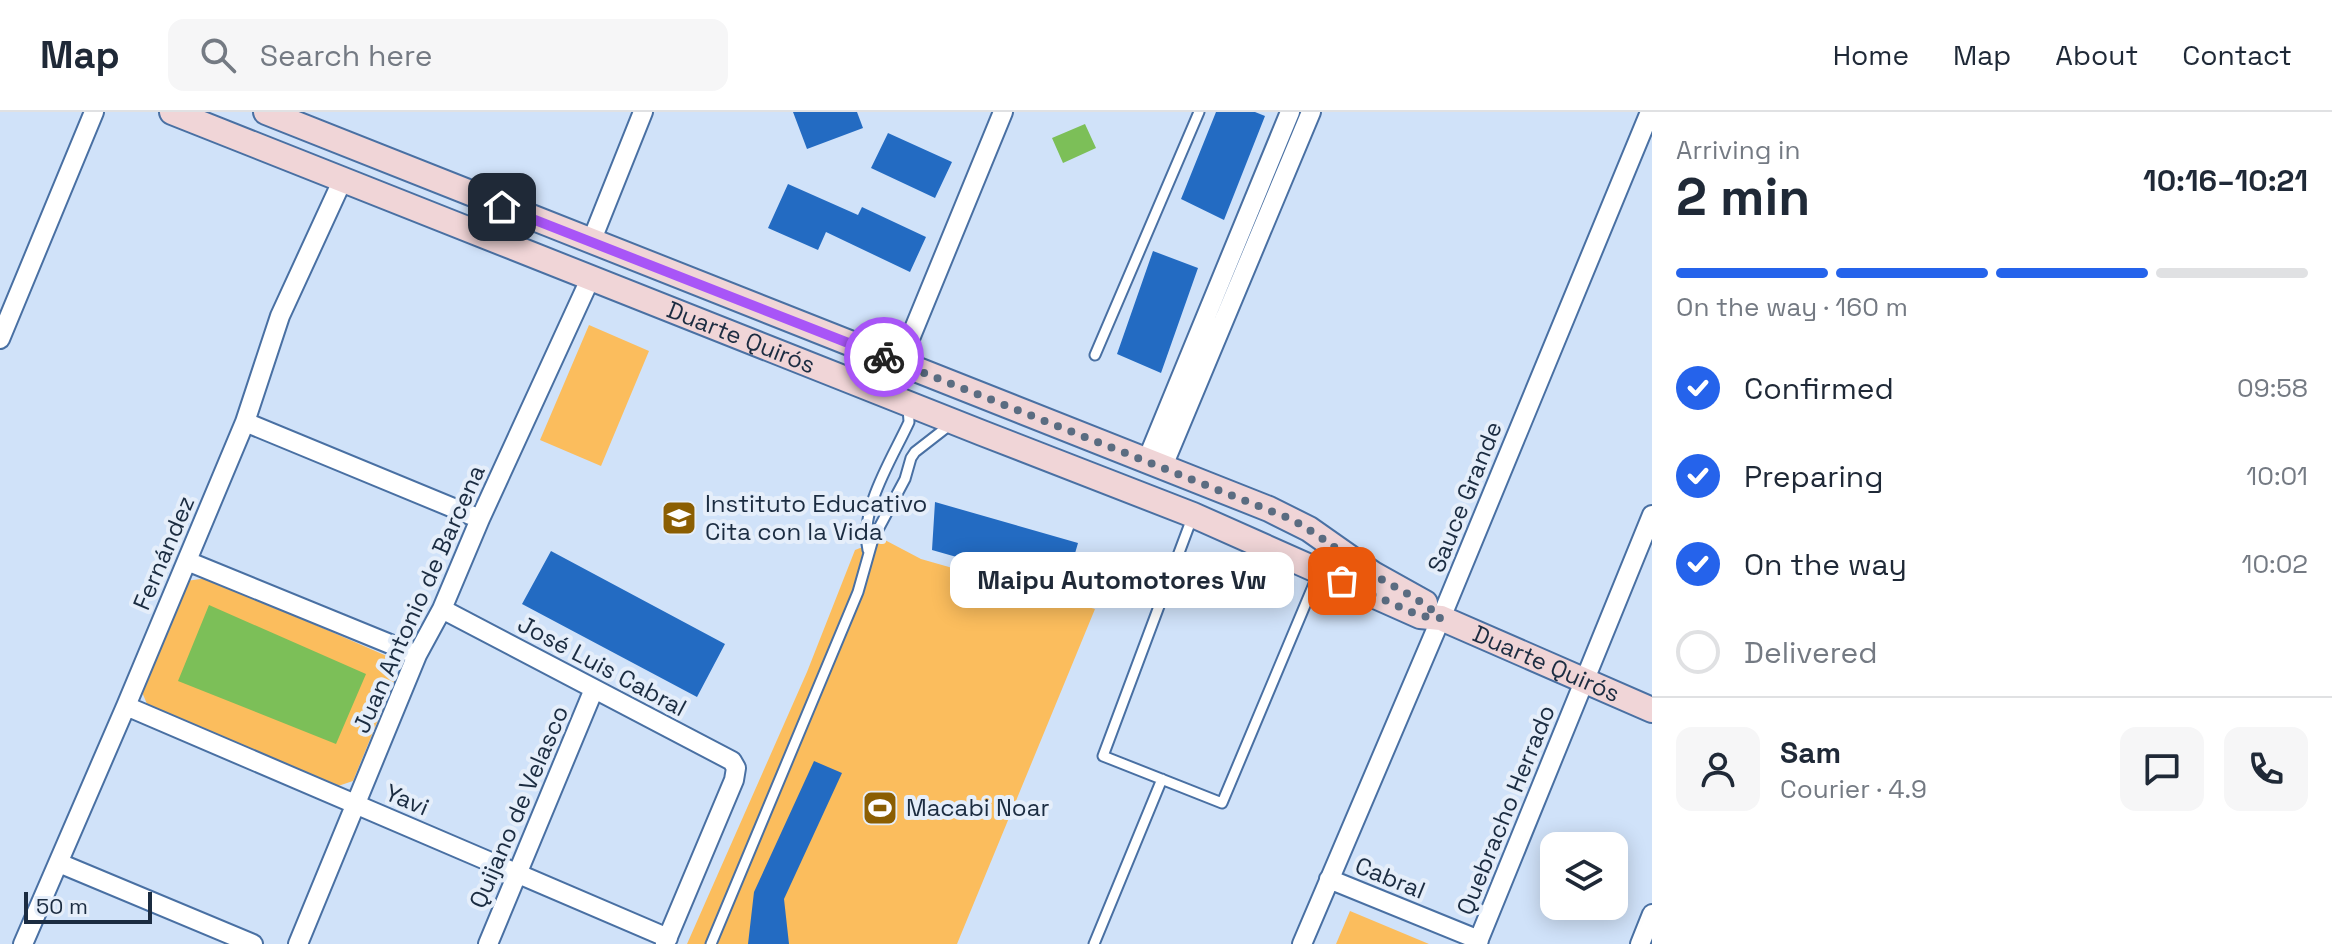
<!DOCTYPE html>
<html lang="en">
<head>
<meta charset="utf-8">
<style>
  :root { --surface:#fff; --page:#f6f6f7; --text:#1f2937; --muted:#747a83; --line:#e0e1e3; --accent:#2563eb }
  body { margin:0; font-family:"Space Grotesk",sans-serif; background:var(--page); color:var(--text); height:100vh; display:flex; flex-direction:column; font-size:30px; white-space:nowrap }
  * { box-sizing:border-box; margin:0 }
  p { font-size:26px; color:var(--muted) }
  .icon { flex:none; width:44px; height:44px; fill:none; stroke:currentColor; stroke-width:2; stroke-linecap:round; stroke-linejoin:round }
  .map { position:relative; flex:1; overflow:hidden }
  .side { display:flex; flex-direction:column; background:var(--surface); width:680px }
  .side>* { flex:none }
  .controls { position:absolute; left:1540px; top:720px; display:grid; gap:16px }
  .controls a { display:grid; place-items:center; width:88px; height:88px; border-radius:16px; background:var(--surface); box-shadow:0 4px 20px #0003; font-size:40px }
  .scale { position:absolute; left:24px; bottom:20px; width:128px; box-sizing:border-box; padding-left:8px; border:4px solid #1b2c41; border-top:0; font-size:22px; line-height:28px; white-space:nowrap; color:#1b2c41; -webkit-text-stroke:6px #e5eefa; paint-order:stroke }
  .pin { position:absolute; display:grid; place-items:center; width:68px; height:68px; color:#fff; margin:-34px; border-radius:16px; box-shadow:0 4px 12px #0006 }
  .courier { position:absolute; display:grid; place-items:center; width:80px; height:80px; margin:-40px; border:6px solid #a855f7; border-radius:50%; background:#fff; color:#222; box-shadow:0 2px 10px #0007 }
  .bubble { position:absolute; height:56px; border-radius:16px; background:var(--surface); box-shadow:0 4px 20px #0003; font-size:26px; font-weight:700; line-height:56px; text-align:center }
  .summary em { font-style:normal; font-weight:700 }
  .summary div { display:flex; flex-direction:column-reverse }
  .summary { display:flex; align-items:center; justify-content:space-between; height:136px; padding:0 24px }
  h1 { font-size:52px; font-weight:700; line-height:60px }
  .bar { display:grid; grid-template-columns:repeat(4,1fr); gap:12px 8px; align-content:center; height:96px; padding:0 24px }
  .bar i { height:10px; border-radius:6px; background:var(--line) }
  .bar .selected { background:var(--accent) }
  .bar p { grid-column:span 4 }
  .line { display:flex; align-items:center; gap:20px; padding:0 24px; border-top:2px solid var(--line) }
  .line div { flex:1 }
  .round { display:grid; place-items:center; flex:none; width:84px; height:84px; border-radius:16px; background:var(--page) }
  ol { padding:0 24px; list-style:none }
  li { display:flex; align-items:center; gap:24px; height:88px }
  li p { margin-inline-start:auto }
  li .icon { padding:8px; border-radius:50%; background:var(--accent); color:#fff; stroke-width:4 }
  li:last-child { color:var(--muted) }
  li i { width:44px; height:44px; border:4px solid var(--line); border-radius:50% }
  header { display:flex; align-items:center; gap:48px; box-sizing:border-box; height:112px; padding:0 40px; background:var(--surface); border-bottom:2px solid var(--line) }
  header strong { font-size:38px }
  nav { display:flex; gap:44px; margin-inline-start:auto; font-size:28px }
  .search { width:560px; height:72px; background:var(--page); display:flex; align-items:center; gap:20px; box-sizing:border-box; padding:0 28px; border-radius:16px; color:var(--muted); font-size:30px }
  main { display:flex; flex:1; min-height:0 }
  .map>svg:first-child { display:block }
</style>
</head>
<body>
<header>
<strong>Map</strong>
<div class="search"><svg class="icon" aria-label="search" viewBox="0 0 24 24"><circle cx="10" cy="10" r="6"/><path d="M15 15l6 6"/></svg>Search here</div>
<nav><a>Home</a><a>Map</a><a>About</a><a>Contact</a></nav>
</header>
<main>
<div class="map">
<svg width="1652" height="832" viewBox="0 0 1652 832">
  <rect width="100%" height="100%" fill="#d0e2f9"/>
  <path fill="#fbbd5d" d="M589 213 649 239 601 354 540 328Z
    M883 427 921 447 1095 497 957 832H687L807 560 855 438Z
    M208 466 389 545 396 564 353 669 338 674 147 592 142 580 186 469Z
    M1350 799 1429 832H1336Z"/>
  <path fill="#7cbf58" d="M1085 12 1096 36 1063 51 1052 26Z
    M209 493 366 562 336 632 178 569Z"/>
  <path fill="#236bc2" d="M793 0H857L863 16 807 37Z
    M1216 0H1255L1265 4 1224 108 1181 87Z
    M888 21 952 50 935 86 871 56Z
    M788 72 858 103 862 95 926 125 910 160 826 120 818 138 768 116Z
    M1153 139 1198 156 1161 261 1117 242Z
    M935 390 1078 431 1065 476 932 438Z
    M551 439 725 532 697 585 522 492Z
    M814 649 842 661 784 787 789 832H748L754 780Z"/>
  <g fill="none" stroke-linecap="round" stroke-linejoin="round">
    <defs>
      <path id="lane" d="M1095 243 1199 0
        M1192 406 1103 644 1222 691 1319 460
        M868 438C859 397 892 347 909 310L908 295
        M711 832 858 480 873 427 905 367 911 346 915 340 951 312
        M1094 832 1162 667"/>
      <path id="street" d="M591 130 643 0
        M0 227 94 0
        M900 251 1003 0
        M245 310 480 407
        M1147 348 1290 0
        M1163 354 1311 0
        M187 449 417 543
        M442 497 732 649 736 656 734 668 665 832
        M126 594 668 826
        M59 751 253 832
        M1329 767 1479 828
        M23 832 126 594 245 310 280 204 343 67
        M298 832 417 543 442 497 480 407 591 165
        M488 832 594 577
        M1302 832 1441 506 1650 0
        M1477 832 1652 403
        M1640 832 1652 802"/>
      <g id="secondary">
        <path id="s1" d="M172 0 982 321 1193 403 1420 504 1441 506 1652 598"/>
        <path d="M266 0 1269 397 1309 417 1373 462 1425 491"/>
      </g>
    </defs>
    <use href="#lane" stroke="#4970a3" stroke-width="13"/>
    <use href="#street" stroke="#4970a3" stroke-width="22"/>
    <use href="#secondary" stroke="#4970a3" stroke-width="28"/>
    <use href="#lane" stroke="#fff" stroke-width="9"/>
    <use href="#street" stroke="#fff" stroke-width="18"/>
    <use href="#secondary" stroke="#f0d5d7" stroke-width="24"/>
  </g>
  <g fill="none" stroke-linecap="round" stroke-linejoin="round">
    <path stroke="#5a6c81" stroke-width="8" stroke-dasharray="0 14.4" d="M884 245 1291 407C1320 423 1344 443 1371 461 1395 476 1420 486 1441 506L1420 504 1342 469"/>
    <path stroke="#a855f7" stroke-width="10" d="M502 95 884 245"/>
  </g>
  <defs>
    <symbol id="school-square" viewBox="-11 -11 22 22"><rect x="-9" y="-9" width="18" height="18" rx="4" fill="#8b5e02" stroke="#e5eefa"/><path d="M0-5L7-2L0 1L-7-2ZM-4 1L0 2.5L4 1V4Q0 6-4 4Z" fill="#fff"/></symbol>
    <symbol id="stadium-square" viewBox="-11 -11 22 22"><rect x="-9" y="-9" width="18" height="18" rx="4" fill="#8b5e02" stroke="#e5eefa"/><path d="M0-5a6.5 5 0 1 0 0 10a6.5 5 0 1 0 0-10ZM-3.5-1.8h7v3.6h-7Z" fill="#fff"/></symbol>
  </defs>
  <g fill-rule="evenodd">
    <use href="#school-square" x="659" y="386" width="40" height="40"/>
    <use href="#stadium-square" x="860" y="676" width="40" height="40"/>
  </g>
  <g text-anchor="middle" stroke-width="8" stroke-linejoin="round" paint-order="stroke">
    <g font-size="24" fill="#1b2c41" stroke="#e5eefa">
      <text dy="8" stroke="none"><textPath href="#s1" startOffset="612">Duarte Quirós</textPath></text>
      <text transform="translate(1465 385) rotate(-68)" y="8">Sauce Grande</text>
      <text transform="translate(164 441) rotate(-67)" y="8">Fernández</text>
      <text transform="translate(419 487) rotate(-66)" y="8">Juan Antonio de Barcena</text>
      <text dy="8" stroke="none"><textPath href="#s1" startOffset="1482">Duarte Quirós</textPath></text>
      <text transform="translate(602 554) rotate(28)" y="8">José Luis Cabral</text>
      <text transform="translate(407 688) rotate(23)" y="8">Yavi</text>
      <text transform="translate(519 695) rotate(-67)" y="8">Quijano de Velasco</text>
      <text transform="translate(1506 698) rotate(-68)" y="8">Quebracho Herrado</text>
      <text transform="translate(1390 766) rotate(22)" y="8">Cabral</text>
    </g>
    <g font-size="24" fill="#1b2c41" stroke="#e5eefa" text-anchor="start">
      <text x="705" y="400">Instituto Educativo<tspan x="705" dy="28">Cita con la Vida</tspan></text>
      <text x="906" y="704">Macabi Noar</text>
    </g>
  </g>
</svg>
<div class="controls">
<a><svg class="icon" aria-label="layers" viewBox="0 0 24 24"><path d="M12 4l9 5-9 5-9-5zM3 14l9 5 9-5"/></svg></a>
</div>
<div class="scale">50 m</div>
<div class="pin" style="left:1342px;top:469px;background:#ea580c"><svg class="icon" aria-label="bag" viewBox="0 0 24 24"><path d="M5 8h14l-1 12H6zM9 8a3 3 0 0 1 6 0"/></svg></div>
<div class="pin" style="left:502px;top:95px;background:#1f2937"><svg class="icon" aria-label="home" viewBox="0 0 24 24"><path d="M3 11l9-7 9 7M6 9v11h12V9"/></svg></div>
<div class="courier" style="left:884px;top:245px"><svg class="icon" aria-label="bike" viewBox="0 0 24 24"><circle cx="6" cy="16" r="4"/><circle cx="18" cy="16" r="4"/><path d="M6 16l4-8h5l3 8M10 8l3 8H6M13 5h3"/></svg></div>
<div class="bubble" style="left:950px;top:440px;width:344px">Maipu Automotores Vw</div>
</div>
<section class="side">
<div class="summary"><div><h1>2 min</h1><p>Arriving in</p></div><em>10:16–10:21</em></div>
<div class="bar"><i class="selected"></i><i class="selected"></i><i class="selected"></i><i></i><p>On the way · 160 m</p></div>
<ol>
<li><svg class="icon" aria-label="check" viewBox="0 0 24 24"><path d="M5 12l5 5 9-10"/></svg>Confirmed<p>09:58</p></li>
<li><svg class="icon" aria-label="check" viewBox="0 0 24 24"><path d="M5 12l5 5 9-10"/></svg>Preparing<p>10:01</p></li>
<li><svg class="icon" aria-label="check" viewBox="0 0 24 24"><path d="M5 12l5 5 9-10"/></svg>On the way<p>10:02</p></li>
<li><i></i>Delivered</li>
</ol>
<div class="line" style="height:144px"><a class="round"><svg class="icon" aria-label="person" viewBox="0 0 24 24"><circle cx="12" cy="8" r="4"/><path d="M4 21q1-7 8-7t8 7"/></svg></a><div><b>Sam</b><p>Courier · 4.9</p></div><a class="round"><svg class="icon" aria-label="chat" viewBox="0 0 24 24"><path d="M4 5h16v11H9l-5 4z"/></svg></a><a class="round"><svg class="icon" aria-label="phone" viewBox="0 0 24 24"><path d="M5 4h4l2 5-3 2q2 4 5 5l2-3 5 2v4C11 20 4 13 5 4z"/></svg></a></div>
</section>
</main>
</body>
</html>
